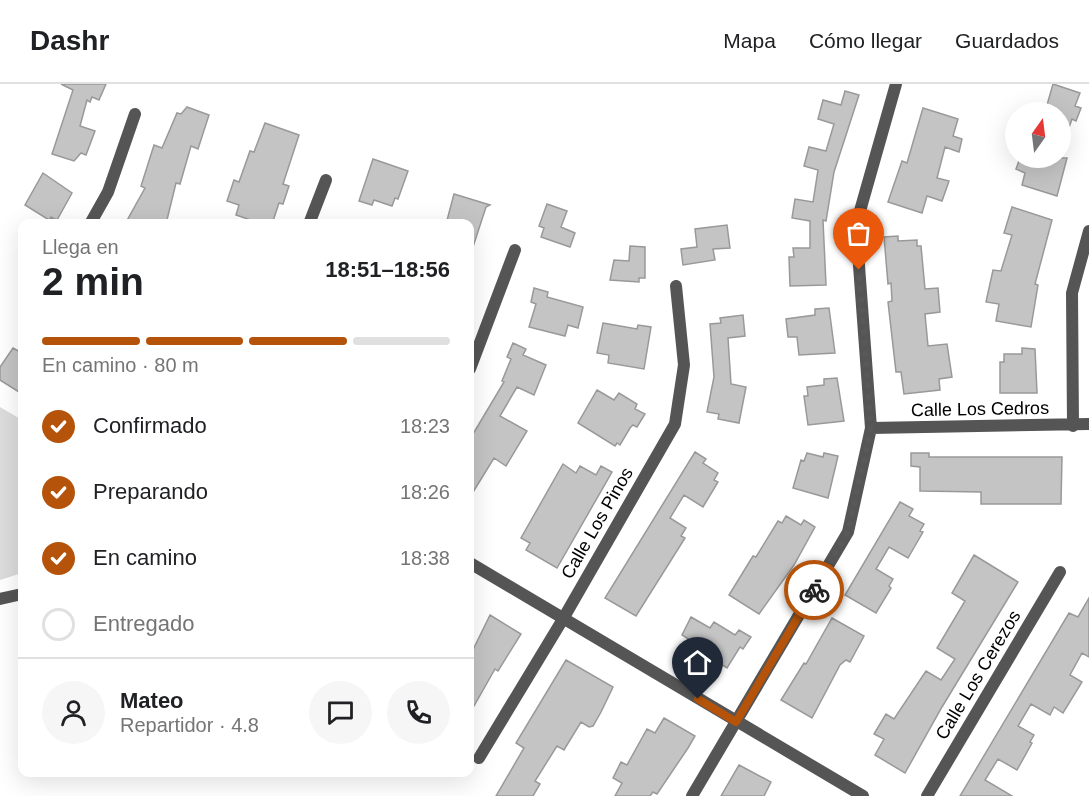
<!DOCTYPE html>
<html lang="es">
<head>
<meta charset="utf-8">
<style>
  :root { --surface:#fff; --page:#f6f6f6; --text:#202124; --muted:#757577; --line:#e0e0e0; --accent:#b45309 }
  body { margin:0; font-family:Helvetica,sans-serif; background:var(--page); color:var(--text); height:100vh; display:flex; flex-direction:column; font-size:22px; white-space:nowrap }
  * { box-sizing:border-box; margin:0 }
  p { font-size:20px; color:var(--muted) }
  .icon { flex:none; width:33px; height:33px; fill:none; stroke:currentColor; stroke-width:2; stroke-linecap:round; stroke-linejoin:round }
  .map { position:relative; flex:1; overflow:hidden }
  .sheet { position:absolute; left:18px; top:135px; width:456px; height:558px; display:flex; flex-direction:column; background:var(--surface); border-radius:12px; box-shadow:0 6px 24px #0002 }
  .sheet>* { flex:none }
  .needle { width:39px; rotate:14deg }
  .controls { position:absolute; left:1005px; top:18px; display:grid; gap:12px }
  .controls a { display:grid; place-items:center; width:66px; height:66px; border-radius:50%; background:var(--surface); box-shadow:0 6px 24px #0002; font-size:30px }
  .pin { position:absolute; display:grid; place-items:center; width:51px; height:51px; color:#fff; margin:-62px -26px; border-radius:50% 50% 50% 0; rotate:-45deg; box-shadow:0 0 6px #0007 }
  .pin .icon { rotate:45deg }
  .courier { position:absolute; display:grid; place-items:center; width:60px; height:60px; margin:-30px; border:4px solid #b45309; border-radius:50%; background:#fff; color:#222; box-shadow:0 2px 8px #0007 }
  .overview em { font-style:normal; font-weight:700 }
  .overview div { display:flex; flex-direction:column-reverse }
  .overview { display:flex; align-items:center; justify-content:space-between; height:102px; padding:0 24px }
  h1 { font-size:39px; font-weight:700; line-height:45px }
  .bar { display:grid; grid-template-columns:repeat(4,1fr); gap:9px 6px; align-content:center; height:72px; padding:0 24px }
  .bar i { height:8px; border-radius:4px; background:var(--line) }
  .bar .selected { background:var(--accent) }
  .bar p { grid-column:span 4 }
  .line { display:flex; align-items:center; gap:15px; padding:0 24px; border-top:2px solid var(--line) }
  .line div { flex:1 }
  .round { display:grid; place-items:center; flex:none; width:63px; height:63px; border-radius:32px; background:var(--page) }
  ol { padding:0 24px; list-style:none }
  li { display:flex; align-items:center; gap:18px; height:66px }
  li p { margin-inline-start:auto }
  li .icon { padding:6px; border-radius:50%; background:var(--accent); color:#fff; stroke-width:4 }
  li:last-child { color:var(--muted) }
  li i { width:33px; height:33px; border:3px solid var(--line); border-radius:50% }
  header { display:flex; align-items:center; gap:36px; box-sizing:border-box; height:84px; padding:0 30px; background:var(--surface); border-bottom:2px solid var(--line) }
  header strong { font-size:28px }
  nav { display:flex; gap:33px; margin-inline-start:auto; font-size:21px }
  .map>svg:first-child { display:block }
</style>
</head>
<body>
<header>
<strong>Dashr</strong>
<nav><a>Mapa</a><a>Cómo llegar</a><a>Guardados</a></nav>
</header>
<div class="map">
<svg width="1089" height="712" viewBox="0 0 1089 712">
  <rect width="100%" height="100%" fill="#fff"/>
  <path fill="#dcdcdc" d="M0 323 22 336V489L0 496Z"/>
  <path fill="#c4c4c4" stroke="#999" stroke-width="1.5" d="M61 0H106L99 16 92 13 90 18 87 16 80 42 95 47 86 71 81 69 74 77 52 70 73 6Z
    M1053 0 1080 9 1075 22 1081 24 1076 37 1072 35 1062 63 1060 28H1045Z
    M845 7 859 11 834 88 826 137 823 136 826 201 790 202 789 173H794L793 164H810V137L792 134 795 115 813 118 818 86 804 82 809 63 826 67 834 40 818 35 823 16 841 21Z
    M187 23 209 31 198 65 191 62 180 100 176 99 166 140H125L145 104 141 102 154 61 162 64 177 29 181 30Z
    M923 24 958 35 953 52 962 55 959 68 945 63 937 94 949 97 942 117 927 112 922 129 888 118 902 77 907 79Z
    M265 39 299 51 283 100 289 102 283 120 279 119 272 140H263L236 131 239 121 227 117 234 96 239 98 250 67 254 68Z
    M1020 74H1067L1057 112 1022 101 1025 89 1016 85Z
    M373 75 408 87 398 115 395 114 392 122 374 116 372 121 359 117Z
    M43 89 72 109 57 136 51 133 49 136 25 121Z
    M454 110 490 121 486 123 472 166 470 165V140H446Z
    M547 120 567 127 561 143 575 149 570 163 541 153 544 144 539 142Z
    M1012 123 1052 136 1035 200 1038 201 1031 243 996 237 999 220 986 218 993 186 1001 187 1012 151 1004 149Z
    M727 141 730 164 713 165 715 176 683 181 681 165 697 163 695 145Z
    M898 152V157L917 156V162H921L925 205 938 204 940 228 925 230 928 262 947 260 952 293 939 295 940 306 904 310 901 288H896L888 218 892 217 891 199 888 200 884 153Z
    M630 162 645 163V194H639V198L610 196 614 176 629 177Z
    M534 204 548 208 547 213 583 223 578 244 568 241 565 252 529 243 536 220 531 218Z
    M829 224 835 269 799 271 797 253H788L786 235 815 231V225Z
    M743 231 745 252 728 254 731 300 746 303 739 339 718 335 719 330 707 328 714 293 710 240 721 239 720 234Z
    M603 239 637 245 638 241 651 243 644 285 608 279 609 271 597 269Z
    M513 259 526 265 523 271 546 281 534 311 517 303 500 332 527 347 506 382 494 374 470 413V355L504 298 502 297 511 275 507 273Z
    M13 264 22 269V310L0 296V283Z
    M1022 264 1035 265 1037 309H1000V278H1004V270H1022Z
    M837 294 844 337 808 341 804 312H808L807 303 824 301V295Z
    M597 306 614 316 619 309 637 320 635 325 645 330 637 343 633 341 630 344 620 361 617 359 615 362 578 339Z
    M695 368 706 375 703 379 718 389 714 396 718 398 703 423 684 411 670 434 686 444 681 452 685 454 636 532 605 514Z
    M807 369 823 373 824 369 838 372 828 414 793 404 801 376 804 377Z
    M911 369H929V373H1062L1061 420H981V408L920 407V383L911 382Z
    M563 380 576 389 580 382 596 391 601 382 612 388 557 484 526 466 530 459 521 454Z
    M900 418 913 425 909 432 924 440 920 447 923 448 908 474 889 463 876 485 893 495 889 502 891 504 876 529 845 511Z
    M786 432 801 441 804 436 815 443 794 481 759 530 729 511 753 472 756 473 778 437 782 439Z
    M974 471 1018 498 942 623 905 689 875 671 884 655 874 650 886 630 894 635 926 587 941 596 955 575 937 564 965 517 952 509Z
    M1089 514V573L1082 569 1070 591 1082 598 1063 629 1054 623 1050 631 1031 620 1018 642 1034 651 1030 658 1032 659 1017 686 998 675 985 696 1012 712H960L1069 529 1078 533Z
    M490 531 521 550 498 587 495 585 470 629V572Z
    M691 533 710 544 714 538 735 551 739 546 751 553 743 565 740 563 727 584 696 564 698 561 682 551Z
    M832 534 864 552 850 578 846 576 840 581 812 634 781 616 804 579 806 580Z
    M566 576 613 603 601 628 593 642 589 643 581 638 564 666 557 662 535 697 540 700 533 712H496L524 664 516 659Z
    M664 634 695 652 688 664 657 710 653 708 650 712H615L622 699 613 694 621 678 627 681 647 645 655 649Z
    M739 681 771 698 764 712H721Z"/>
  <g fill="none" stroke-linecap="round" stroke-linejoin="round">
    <path stroke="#555" stroke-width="12" d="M90 140 108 108 135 30
      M309 140 326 96
      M470 285 515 166
      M1073 342 1072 209 1089 147
      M871 344 1089 340
      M470 479 863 712
      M0 515 22 510
      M479 674 563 535 675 340 684 281 676 202
      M692 712 848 448 871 344 856 141 896 0
      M927 712 1060 488"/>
  </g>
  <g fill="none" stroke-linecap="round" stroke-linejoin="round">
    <path stroke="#595959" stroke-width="6" stroke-dasharray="0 10.8" d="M814 506 848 448 871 344 859 186"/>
    <path stroke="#b45309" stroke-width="8" d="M698 615 736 638 814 506"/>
  </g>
  <g text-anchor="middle" stroke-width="4.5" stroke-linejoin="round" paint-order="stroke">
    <g font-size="18" fill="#000" stroke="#fff">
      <text transform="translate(980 325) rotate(-1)" y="6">Calle Los Cedros</text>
      <text transform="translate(597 439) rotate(-60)" y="6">Calle Los Pinos</text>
      <text transform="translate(978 591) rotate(-59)" y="6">Calle Los Cerezos</text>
    </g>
  </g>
</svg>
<div class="controls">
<a><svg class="needle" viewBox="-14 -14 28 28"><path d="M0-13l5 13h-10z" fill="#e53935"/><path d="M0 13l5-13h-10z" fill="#757577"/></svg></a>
</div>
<div class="pin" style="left:859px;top:186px;background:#ea580c"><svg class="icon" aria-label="bag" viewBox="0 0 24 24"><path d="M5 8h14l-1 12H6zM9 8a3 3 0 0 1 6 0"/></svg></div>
<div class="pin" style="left:698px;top:615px;background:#1f2937"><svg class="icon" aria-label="home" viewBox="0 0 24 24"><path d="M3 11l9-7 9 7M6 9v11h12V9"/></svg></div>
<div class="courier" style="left:814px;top:506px"><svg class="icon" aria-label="bike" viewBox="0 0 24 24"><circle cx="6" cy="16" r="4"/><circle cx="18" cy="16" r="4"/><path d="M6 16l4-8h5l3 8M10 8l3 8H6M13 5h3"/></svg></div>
<section class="sheet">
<div class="overview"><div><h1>2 min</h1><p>Llega en</p></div><em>18:51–18:56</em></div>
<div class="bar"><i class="selected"></i><i class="selected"></i><i class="selected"></i><i></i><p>En camino · 80 m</p></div>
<ol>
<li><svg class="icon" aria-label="check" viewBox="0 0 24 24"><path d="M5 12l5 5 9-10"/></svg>Confirmado<p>18:23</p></li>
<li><svg class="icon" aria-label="check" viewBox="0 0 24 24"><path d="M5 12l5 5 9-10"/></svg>Preparando<p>18:26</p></li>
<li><svg class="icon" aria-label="check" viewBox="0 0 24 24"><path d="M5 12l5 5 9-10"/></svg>En camino<p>18:38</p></li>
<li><i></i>Entregado</li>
</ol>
<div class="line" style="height:108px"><a class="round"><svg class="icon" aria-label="person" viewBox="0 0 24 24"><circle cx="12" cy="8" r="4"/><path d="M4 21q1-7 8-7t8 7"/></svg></a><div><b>Mateo</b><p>Repartidor · 4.8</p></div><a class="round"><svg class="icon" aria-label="chat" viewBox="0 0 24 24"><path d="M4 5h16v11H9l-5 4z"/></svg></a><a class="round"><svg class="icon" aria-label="phone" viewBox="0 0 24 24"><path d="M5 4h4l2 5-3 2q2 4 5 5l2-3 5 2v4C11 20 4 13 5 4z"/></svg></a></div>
</section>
</div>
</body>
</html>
